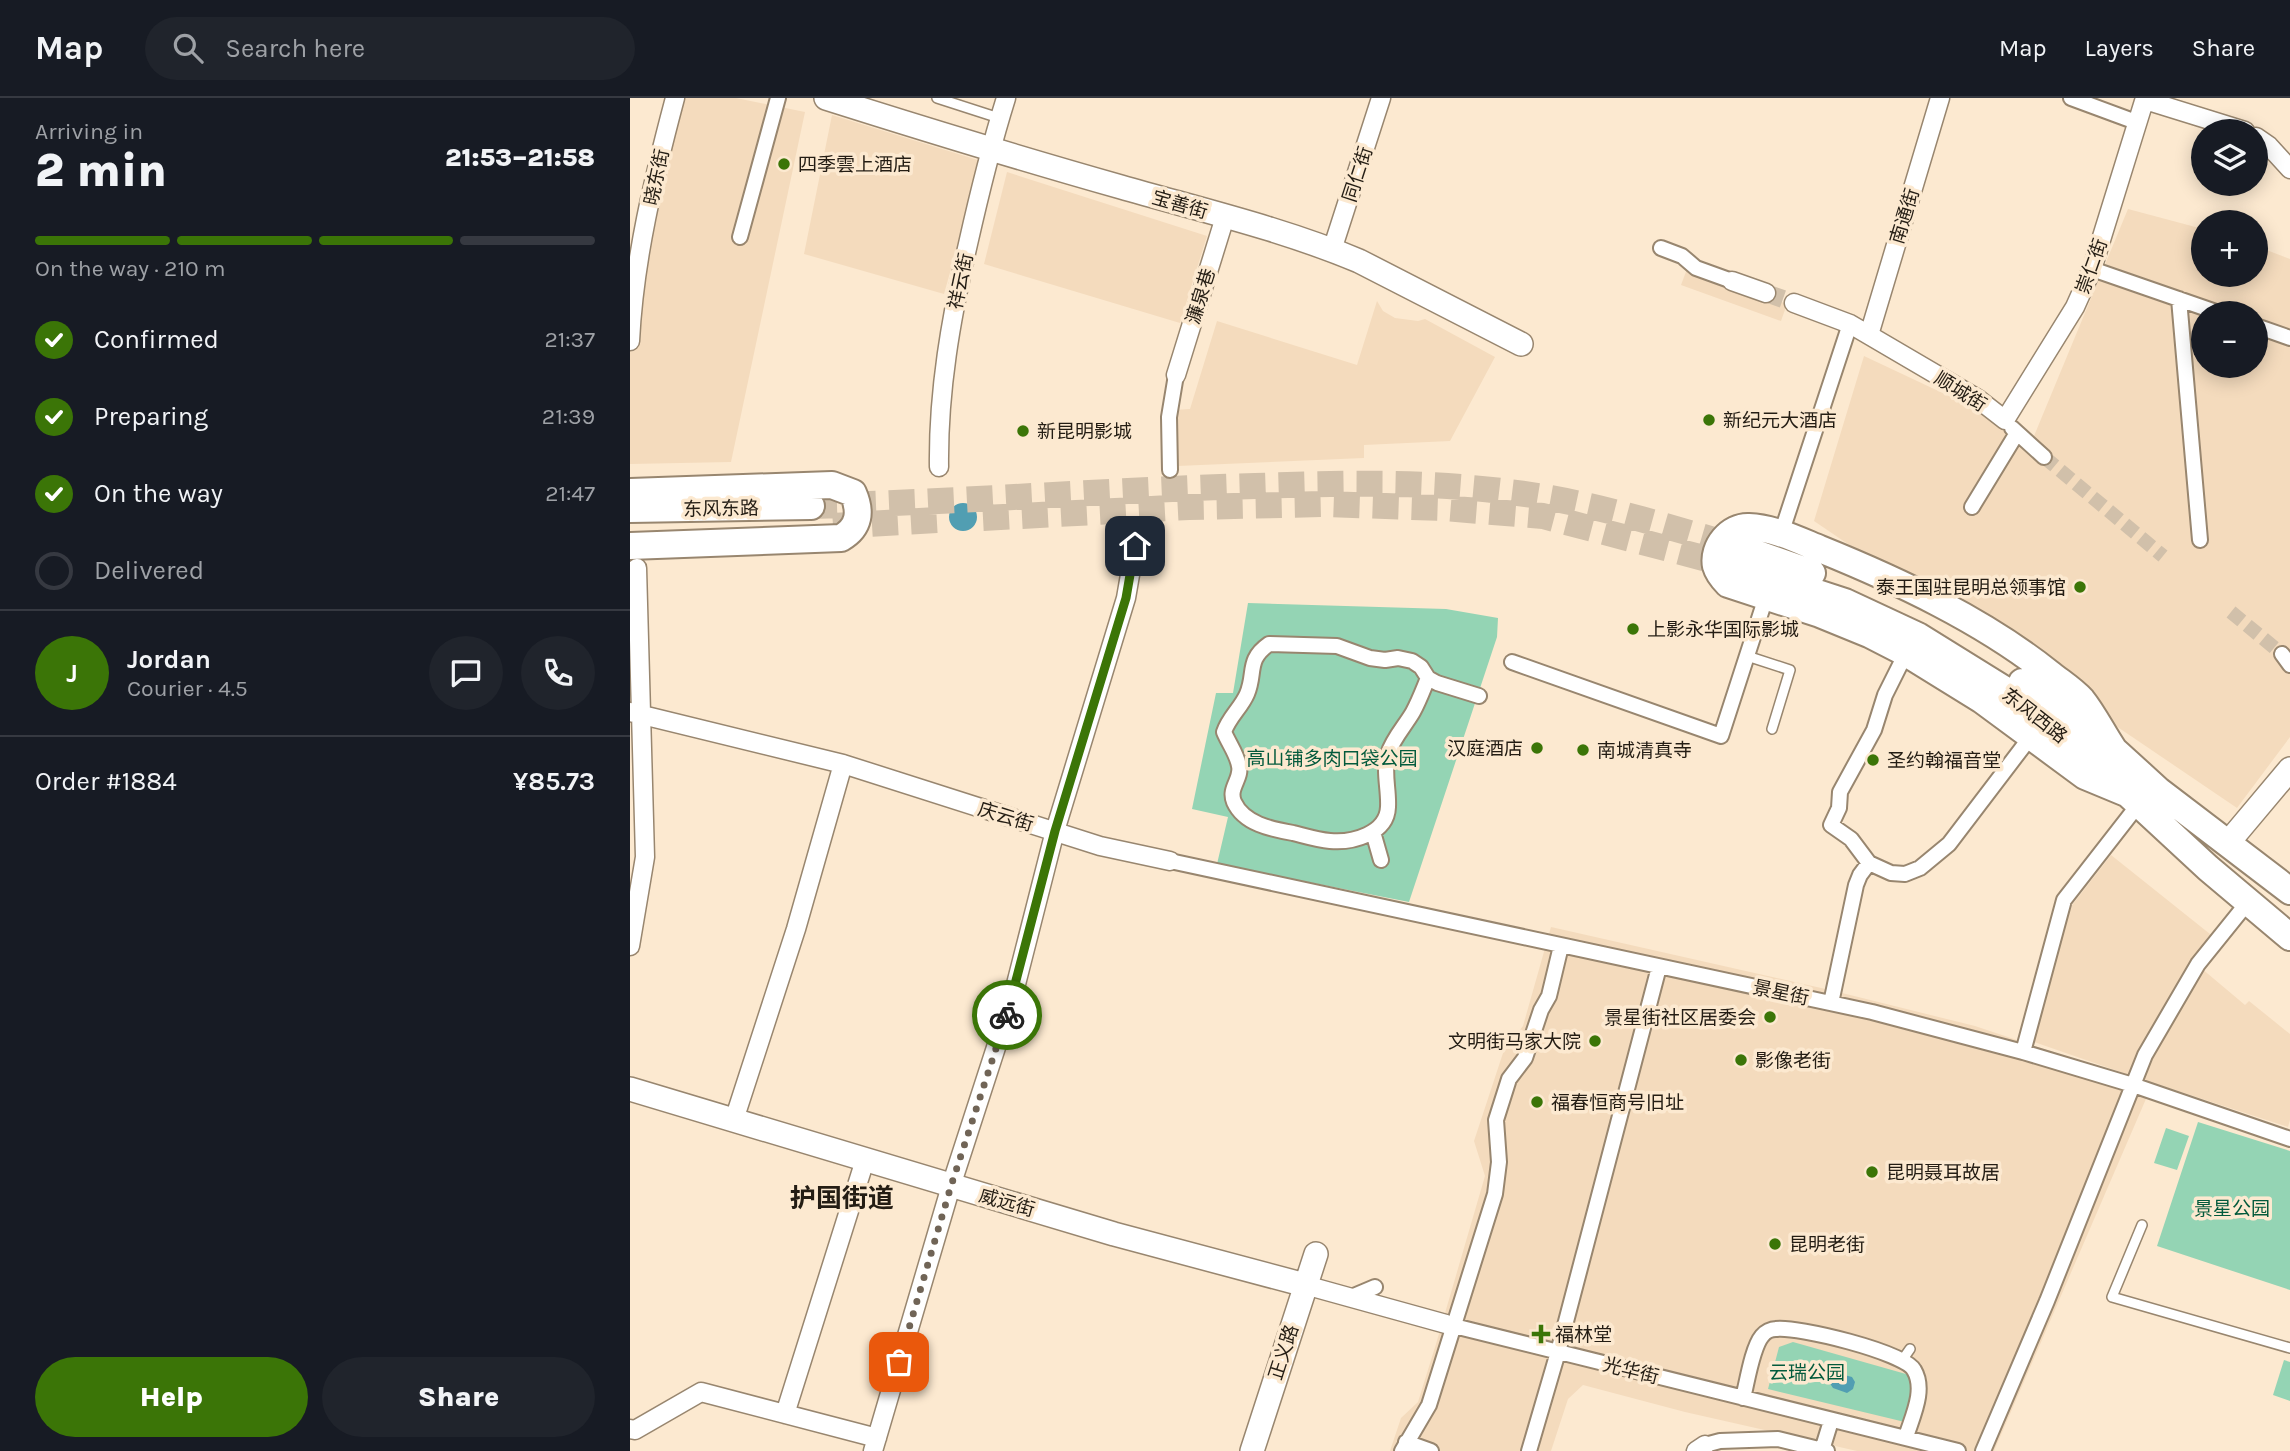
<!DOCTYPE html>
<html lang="en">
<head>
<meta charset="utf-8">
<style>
  :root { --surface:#171b24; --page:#20242c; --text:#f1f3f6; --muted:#9ea1a6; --line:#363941; --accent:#3b7507 }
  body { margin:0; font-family:Karla,"Noto Sans SC",sans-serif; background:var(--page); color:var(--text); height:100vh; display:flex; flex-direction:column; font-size:26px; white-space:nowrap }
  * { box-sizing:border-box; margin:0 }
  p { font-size:23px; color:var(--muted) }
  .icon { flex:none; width:38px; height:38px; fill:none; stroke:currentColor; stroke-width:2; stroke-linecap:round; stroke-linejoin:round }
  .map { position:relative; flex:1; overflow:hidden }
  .details { display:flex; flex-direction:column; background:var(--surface); width:630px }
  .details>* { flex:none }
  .buttons { position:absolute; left:1561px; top:21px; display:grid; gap:14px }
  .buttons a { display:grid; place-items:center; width:77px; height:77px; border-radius:50%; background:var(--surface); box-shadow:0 4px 18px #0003; font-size:35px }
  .pin { position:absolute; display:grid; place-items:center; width:60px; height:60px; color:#fff; margin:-30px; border-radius:14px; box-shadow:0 4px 10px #0006 }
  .courier { position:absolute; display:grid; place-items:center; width:70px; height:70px; margin:-35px; border:5px solid #3b7507; border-radius:50%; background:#fff; color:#222; box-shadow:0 2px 9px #0007 }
  .head em { font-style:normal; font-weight:800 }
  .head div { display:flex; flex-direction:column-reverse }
  .head { display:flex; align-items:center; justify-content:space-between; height:119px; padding:0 35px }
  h1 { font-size:46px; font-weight:800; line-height:52px }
  .bar { display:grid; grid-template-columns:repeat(4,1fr); gap:10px 7px; align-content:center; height:84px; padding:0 35px }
  .bar i { height:9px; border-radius:5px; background:var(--line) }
  .bar .current { background:var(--accent) }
  .bar p { grid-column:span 4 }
  .line { display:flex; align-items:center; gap:18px; padding:0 35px; border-top:2px solid var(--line) }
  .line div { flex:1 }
  .round { display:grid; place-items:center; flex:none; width:74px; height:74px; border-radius:37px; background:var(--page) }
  ol { padding:0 35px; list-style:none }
  li { display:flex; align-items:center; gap:21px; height:77px }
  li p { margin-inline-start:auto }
  li .icon { padding:7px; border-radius:50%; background:var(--accent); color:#fff; stroke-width:4 }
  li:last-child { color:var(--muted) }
  li i { width:38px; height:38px; border:4px solid var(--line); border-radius:50% }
  .cta { display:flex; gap:14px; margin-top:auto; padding:14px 35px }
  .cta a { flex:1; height:80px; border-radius:42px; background:var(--accent); color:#fff; font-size:28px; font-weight:800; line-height:80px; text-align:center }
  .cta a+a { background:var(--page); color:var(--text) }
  header { display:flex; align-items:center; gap:42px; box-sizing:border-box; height:98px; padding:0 35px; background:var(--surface); border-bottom:2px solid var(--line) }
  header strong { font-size:33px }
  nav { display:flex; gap:38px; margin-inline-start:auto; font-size:24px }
  .search { width:490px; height:63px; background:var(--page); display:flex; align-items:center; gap:18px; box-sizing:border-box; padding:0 24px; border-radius:38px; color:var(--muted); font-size:26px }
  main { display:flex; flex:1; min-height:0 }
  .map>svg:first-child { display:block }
</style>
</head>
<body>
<header>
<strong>Map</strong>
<div class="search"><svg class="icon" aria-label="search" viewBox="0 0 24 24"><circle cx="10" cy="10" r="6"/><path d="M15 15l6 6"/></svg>Search here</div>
<nav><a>Map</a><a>Layers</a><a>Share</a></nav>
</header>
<main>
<section class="details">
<div class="head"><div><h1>2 min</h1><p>Arriving in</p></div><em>21:53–21:58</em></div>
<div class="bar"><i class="current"></i><i class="current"></i><i class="current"></i><i></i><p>On the way · 210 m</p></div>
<ol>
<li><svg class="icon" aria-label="check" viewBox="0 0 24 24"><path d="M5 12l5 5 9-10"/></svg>Confirmed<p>21:37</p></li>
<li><svg class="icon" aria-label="check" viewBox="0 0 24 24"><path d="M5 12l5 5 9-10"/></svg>Preparing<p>21:39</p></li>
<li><svg class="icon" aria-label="check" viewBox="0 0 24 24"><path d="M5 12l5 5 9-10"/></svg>On the way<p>21:47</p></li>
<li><i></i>Delivered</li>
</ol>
<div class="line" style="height:126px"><b class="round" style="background:var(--accent);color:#fff">J</b><div><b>Jordan</b><p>Courier · 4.5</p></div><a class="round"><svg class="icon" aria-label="chat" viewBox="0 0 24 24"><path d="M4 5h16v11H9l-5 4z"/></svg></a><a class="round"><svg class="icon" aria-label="phone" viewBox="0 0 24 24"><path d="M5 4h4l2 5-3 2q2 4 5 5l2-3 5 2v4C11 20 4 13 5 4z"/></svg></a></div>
<div class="line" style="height:91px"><div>Order #1884</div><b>¥85.73</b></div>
<div class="cta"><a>Help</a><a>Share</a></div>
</section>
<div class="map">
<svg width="1660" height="1353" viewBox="0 0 1660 1353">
  <rect width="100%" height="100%" fill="#fce9d0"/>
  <path fill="#f4dbbd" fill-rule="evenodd" d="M43 0H106L175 14 101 364 0 366V236Z
    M202 17 351 63 314 196 174 156Z
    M377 74 577 138 550 225 354 166Z
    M1498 111 1573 131V177H1626V148L1660 161V639L1607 710 1184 423 1234 258 1404 338ZM1573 215H1626V268H1573Z
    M1057 171 1157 206 1151 223 1051 187Z
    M747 203 753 213 765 220 788 223 795 221 865 259 820 343 734 347V360L547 368 545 312 560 311 587 223 727 267Z
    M1481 757 1590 844 1571 870 1615 907 1619 903 1660 936V1022L1658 1029 1502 978 1401 943 1439 811Z
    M921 829 1200 892 1345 928 1522 987 1364 1353H1227L1055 1314 953 1287 938 1301 921 1353H760L771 1320 788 1304 806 1246 855 1078 844 1043 874 952 893 928Z"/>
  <path fill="#94d4b4" d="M618 505 816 511 868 520 867 539 779 804 587 766 598 719 562 711 586 595H603Z
    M1568 1024 1660 1053V1192L1527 1148Z
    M1536 1030 1559 1038 1547 1072 1524 1065Z
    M1163 1244 1283 1278 1279 1325 1138 1291 1149 1249Z
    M1654 1262 1660 1264V1303L1643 1297Z"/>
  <path fill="#519eb2" d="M319 419a14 14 0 1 1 28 0a14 14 0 1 1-28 0Z
    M1207 1275 1222 1279 1225 1284 1223 1291 1217 1295 1203 1290 1199 1284 1202 1277Z"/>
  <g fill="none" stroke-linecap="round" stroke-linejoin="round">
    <path stroke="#d1c0aa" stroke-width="14" stroke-dasharray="14 7" stroke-linecap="butt" d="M1414 359 1533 458
      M1601 514 1652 556"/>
    <path stroke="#d1c0aa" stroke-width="18" stroke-dasharray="18 9" stroke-linecap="butt" d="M1136 195 1164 205"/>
    <path stroke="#d1c0aa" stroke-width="26" stroke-dasharray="26 13" stroke-linecap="butt" d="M181 408C329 404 477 392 625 388 710 385 795 383 879 394 958 403 1035 428 1111 450
      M353 420 559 409 696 406 813 410 913 418 1104 468
      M203 428 308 422"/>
    <defs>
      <path id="service" d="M307 0 369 20
        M1117 558 1160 572 1142 631
        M1512 1127 1482 1199 1660 1250
        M1273 1261 1280 1251"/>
      <path id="pedestrian" d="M1441 0 1506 24
        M110 139 148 0
        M1031 150 1052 158 1066 170 1102 183
        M1462 171 1589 215
        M1549 201 1570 442
        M1626 228 1660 240
        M1382 330 1414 359
        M540 372 539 319 546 277
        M1342 409 1387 335
        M1151 436 1220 226
        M1276 555 1255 597 1244 632 1210 694 1209 710 1201 727 1221 741 1239 765 1261 775 1275 776 1290 770 1319 746 1402 637
        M1652 556 1660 567
        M882 564 1091 638 1136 499
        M798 580C793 592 789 603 783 614 775 628 763 640 758 656 753 674 759 691 758 709 757 736 722 745 700 743 688 742 675 738 663 735 641 731 614 726 604 704 598 690 612 681 609 668 607 656 599 646 594 634 599 619 611 610 617 596 626 575 616 562 639 546L707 548 740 560 755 562 768 560 782 563 791 569 798 580 807 585 849 598
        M743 734 751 762
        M540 763 1242 914 1393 954 1503 987 1660 1041
        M1201 905 1226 787 1230 777 1239 765
        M1393 954 1434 802 1508 707
        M719 1200 745 1189
        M816 1226 1328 1353
        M1113 1300C1117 1285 1122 1250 1132 1238 1135 1234 1141 1231 1146 1231 1167 1228 1274 1254 1284 1272 1296 1292 1282 1319 1276 1339
        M776 1344 801 1353
        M1075 1347 1090 1343 1148 1341 1197 1353
        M1192 1352 1201 1323
        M772 1353 799 1307 865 1096 869 1064 866 1022 879 981 895 960 911 912 919 898 931 848
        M899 1353 928 1254 1029 869
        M1353 1353 1417 1203 1515 957 1568 866 1618 804"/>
      <path id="minor" d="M1515 2 1615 33
        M1626 39 1639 48 1660 71
        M702 152 751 0
        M1102 183 1136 195
        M1164 205 1220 226 1348 301 1375 322 1445 209 1462 171 1515 0
        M1239 237 1310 0
        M0 243C4 161 24 79 45 0
        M546 277 595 119
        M309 369C308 293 321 220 338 146 349 97 361 48 376 0
        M0 614 213 666 470 748 540 763
        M0 848 15 759 7 470
        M104 1022 166 831 213 666
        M675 1187 816 1226
        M155 1316 235 1062
        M0 1331 5 1332 71 1294 247 1340
        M243 1353 321 1088 384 894 425 733 496 500 505 448
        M1066 1353 1075 1347"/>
      <path id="tertiary" d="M196 0C294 31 392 61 491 89 571 112 653 131 729 163L891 246
        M1597 746 1660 671
        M0 991 484 1136 675 1187
        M622 1353 686 1156"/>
      <path id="secondary" d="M0 394 202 387 223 395C231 413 230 429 211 440L0 448
        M0 411 181 408
        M1111 450 1182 475
        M1104 468 1215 504 1288 538 1375 592 1456 657 1578 770 1660 839
        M1392 584 1484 652 1529 693 1660 793
        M1484 652C1473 636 1464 617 1452 602 1443 592 1430 584 1419 575 1352 522 1269 483 1190 451 1168 442 1144 430 1119 429 1100 428 1082 449 1086 468 1088 475 1093 481 1098 486L1190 516 1239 536 1276 555 1352 602 1455 678 1496 695"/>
    </defs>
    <use href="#service" stroke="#98866f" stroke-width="12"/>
    <use href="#pedestrian" stroke="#98866f" stroke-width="18"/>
    <use href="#minor" stroke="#98866f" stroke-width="21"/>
    <use href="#tertiary" stroke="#98866f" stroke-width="26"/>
    <use href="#secondary" stroke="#98866f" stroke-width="30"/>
    <use href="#service" stroke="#fff" stroke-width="9"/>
    <use href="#pedestrian" stroke="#fff" stroke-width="14"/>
    <use href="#minor" stroke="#fff" stroke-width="18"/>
    <use href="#tertiary" stroke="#fff" stroke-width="23"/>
    <use href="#secondary" stroke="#fff" stroke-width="26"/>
  </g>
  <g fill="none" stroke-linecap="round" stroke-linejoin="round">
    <path stroke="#706456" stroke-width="7" stroke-dasharray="0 12.6" d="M269 1264 321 1088 377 917"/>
    <path stroke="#3b7507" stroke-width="9" d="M377 917 425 733 496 500 505 448"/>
  </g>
  <g fill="#3b7507" stroke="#fce9d0" stroke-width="2.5">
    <circle cx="154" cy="66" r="7"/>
    <circle cx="1079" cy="322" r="7"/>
    <circle cx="393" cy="333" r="7"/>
    <circle cx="1450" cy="489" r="7"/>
    <circle cx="1003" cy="531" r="7"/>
    <circle cx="907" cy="650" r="7"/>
    <circle cx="953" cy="652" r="7"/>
    <circle cx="1243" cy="662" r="7"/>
    <circle cx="1140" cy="919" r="7"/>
    <circle cx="965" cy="943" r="7"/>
    <circle cx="1111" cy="962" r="7"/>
    <circle cx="907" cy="1004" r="7"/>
    <circle cx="1242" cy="1074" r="7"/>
    <circle cx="1145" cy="1146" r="7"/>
    <path d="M907.5 1225.5h7v7h7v7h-7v7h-7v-7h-7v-7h7z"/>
  </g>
  <g text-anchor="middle" stroke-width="7" stroke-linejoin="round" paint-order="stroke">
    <g font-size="19" fill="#241d14" stroke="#fce9d0" text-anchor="start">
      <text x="168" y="73">四季雲上酒店</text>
      <text x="1093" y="329">新纪元大酒店</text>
      <text x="407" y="340">新昆明影城</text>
      <text x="1436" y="496" text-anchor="end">泰王国驻昆明总领事馆</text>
      <text x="1017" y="538">上影永华国际影城</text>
      <text x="893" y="657" text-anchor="end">汉庭酒店</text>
      <text x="967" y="659">南城清真寺</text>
      <text x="1257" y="669">圣约翰福音堂</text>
      <text x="1126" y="926" text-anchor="end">景星街社区居委会</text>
      <text x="951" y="950" text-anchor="end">文明街马家大院</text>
      <text x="1125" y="969">影像老街</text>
      <text x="921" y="1011">福春恒商号旧址</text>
      <text x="1256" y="1081">昆明聂耳故居</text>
      <text x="1159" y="1153">昆明老街</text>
      <text x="925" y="1243">福林堂</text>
    </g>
    <g font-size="19" fill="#241d14" stroke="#fce9d0">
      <text transform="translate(727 76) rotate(-72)" y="7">同仁街</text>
      <text transform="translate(26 79) rotate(-78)" y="7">晓东街</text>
      <text transform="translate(550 106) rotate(16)" y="7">宝善街</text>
      <text transform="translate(1274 118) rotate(-73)" y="7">南通街</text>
      <text transform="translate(1461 168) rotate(-70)" y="7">崇仁街</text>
      <text transform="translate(330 183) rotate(-78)" y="7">祥云街</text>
      <text transform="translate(570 198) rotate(-73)" y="7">濂泉巷</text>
      <text transform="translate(1331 293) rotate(32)" y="7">顺城街</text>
      <text transform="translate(91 410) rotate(-1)" y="7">东风东路</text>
      <text transform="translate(1405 617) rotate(38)" y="7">东风西路</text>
      <text transform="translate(376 718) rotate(17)" y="7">庆云街</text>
      <text transform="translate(1151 894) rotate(12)" y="7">景星街</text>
      <text transform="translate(377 1104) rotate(16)" y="7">威远街</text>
      <text transform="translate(653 1254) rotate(-72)" y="7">正义路</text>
      <text transform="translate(1001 1272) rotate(14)" y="7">光华街</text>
    </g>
    <g font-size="19" fill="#035a3c" stroke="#fce9d0">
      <text x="702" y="667">高山铺多肉口袋公园</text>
      <text x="1602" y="1117">景星公园</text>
      <text x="1177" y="1281">云瑞公园</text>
    </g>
    <g font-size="26" font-weight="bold" fill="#241d14" stroke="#fce9d0">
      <text x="212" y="1109">护国街道</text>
    </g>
  </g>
</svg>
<div class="buttons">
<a><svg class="icon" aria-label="layers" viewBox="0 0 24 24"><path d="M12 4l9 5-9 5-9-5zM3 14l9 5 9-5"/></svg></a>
<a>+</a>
<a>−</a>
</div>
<div class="pin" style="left:269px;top:1264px;background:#ea580c"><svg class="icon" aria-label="bag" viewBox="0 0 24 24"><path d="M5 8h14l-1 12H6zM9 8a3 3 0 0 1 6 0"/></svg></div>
<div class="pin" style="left:505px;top:448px;background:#1f2937"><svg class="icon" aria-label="home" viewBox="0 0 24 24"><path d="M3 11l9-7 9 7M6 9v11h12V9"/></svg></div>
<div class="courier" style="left:377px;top:917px"><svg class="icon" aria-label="bike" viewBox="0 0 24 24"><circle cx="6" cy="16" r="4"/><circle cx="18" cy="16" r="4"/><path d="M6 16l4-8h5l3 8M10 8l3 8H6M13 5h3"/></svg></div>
</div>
</main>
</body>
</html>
